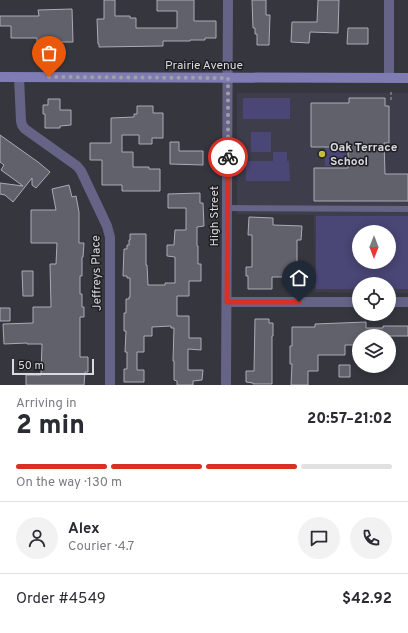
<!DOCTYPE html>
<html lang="en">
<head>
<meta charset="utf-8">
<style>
  :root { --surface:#fff; --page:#f2f2f3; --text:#2b2b33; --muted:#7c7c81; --line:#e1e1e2; --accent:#d93025 }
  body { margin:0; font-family:Overpass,sans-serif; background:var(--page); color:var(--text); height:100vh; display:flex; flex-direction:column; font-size:15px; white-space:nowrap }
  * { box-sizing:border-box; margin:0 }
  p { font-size:13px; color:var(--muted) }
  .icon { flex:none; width:22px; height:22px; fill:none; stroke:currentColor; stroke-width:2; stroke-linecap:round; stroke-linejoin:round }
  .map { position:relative; height:385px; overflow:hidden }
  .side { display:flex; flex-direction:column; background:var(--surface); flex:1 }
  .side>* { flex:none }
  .needle { width:26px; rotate:180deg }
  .tools { position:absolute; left:352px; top:225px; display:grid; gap:8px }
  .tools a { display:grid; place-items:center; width:44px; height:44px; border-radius:50%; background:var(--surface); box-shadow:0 2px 10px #0003; font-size:20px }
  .scale { position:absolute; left:12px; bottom:10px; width:82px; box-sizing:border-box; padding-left:4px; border:2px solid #d9d9de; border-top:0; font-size:11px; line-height:14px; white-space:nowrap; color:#d9d9de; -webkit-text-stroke:3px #1e1e22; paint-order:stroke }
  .pin { position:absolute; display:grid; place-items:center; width:34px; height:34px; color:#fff; margin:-41px -17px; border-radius:50% 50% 50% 0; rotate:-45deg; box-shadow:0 0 4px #0007 }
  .pin .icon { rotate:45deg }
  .courier { position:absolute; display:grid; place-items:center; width:40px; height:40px; margin:-20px; border:3px solid #d93025; border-radius:50%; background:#fff; color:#222; box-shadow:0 1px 5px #0007 }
  .head em { font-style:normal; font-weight:800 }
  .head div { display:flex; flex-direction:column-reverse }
  .head { display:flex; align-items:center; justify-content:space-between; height:68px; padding:0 16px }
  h1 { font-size:26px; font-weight:800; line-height:30px }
  .bar { display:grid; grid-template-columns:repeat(4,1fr); gap:6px 4px; align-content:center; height:48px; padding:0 16px }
  .bar i { height:5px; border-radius:3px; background:var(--line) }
  .bar .active { background:var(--accent) }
  .bar p { grid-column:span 4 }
  .line { display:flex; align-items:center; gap:10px; padding:0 16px; border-top:1px solid var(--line) }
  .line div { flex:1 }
  .round { display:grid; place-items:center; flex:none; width:42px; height:42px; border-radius:21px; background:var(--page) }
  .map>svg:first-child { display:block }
</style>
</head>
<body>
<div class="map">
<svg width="408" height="385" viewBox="0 0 408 385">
  <rect width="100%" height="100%" fill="#36363f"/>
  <path fill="#3e3d4c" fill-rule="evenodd" d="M237 93H408V293H389V284H359V293L315 292 314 215 237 214ZM359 232H389V262H359Z"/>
  <path fill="#4a4675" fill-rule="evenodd" d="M243 98H290V119H243Z
    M251 132H271V152H251Z
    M325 146H346V166H325Z
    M273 152H287V161H289L290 181H246V161H273Z
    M316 216H408V289H389V284H359V289H316ZM359 232H389V262H359Z"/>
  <path fill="#61616b" stroke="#ababb6" d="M104 0H115V16H130V18H136V28H177V11H157V0H194V21H216V38H205V40H190V41H163V46L99 47V44H98L97 19H104Z
    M252 0H266V15H270L269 45H257V34H255V28H253Z
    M318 0H339L338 33 310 32 309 43 291 42 292 22H317Z
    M72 9 73 42H53V48H37V38H11V26H0V16H39L38 10Z
    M348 28H368V44H347Z
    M349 98H385V106H389V143H384L385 174H408V201H314V168H348V147H311V103H349Z
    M48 99H60V110H71V125L60 126V128H45V114H43V105H48Z
    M137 106H153V113H163V138H152V144H139V135H122V152H133V167H149V169H160V191H122V185H102V160H90V143H111V118L134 117V114H137Z
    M0 135 38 162 50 172 36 188 32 185V178L13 202 5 195 0 194V183L23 186 1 170 4 165 0 162Z
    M170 142H179V151H203V165L170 164Z
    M69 185 72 197 76 196 79 212V243H84L83 257H82V276H80V294H82V307H84V317H80V357H88V372H85L84 385H26V375H41L42 344H27V343L4 344 3 324 33 323V307H51L50 264H56L57 243H31V210H56L52 189Z
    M200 193V203H203L204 226 197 227V246H198V264H201V281H189V296H177V316H189V338H201V350L188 349V370H203L202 380 193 381V385H177V381L174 380V361H173L174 328H171V326L152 327V336H144V352H137V370H144V382H124V369H127V352H125L126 331H124V313H126V299H129V297H130V278H127V276H123L124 249H127V245H129V240H130V234H146V265H147L148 285H165V283H175V257L167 256V245H174L175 230H186V208H168V194Z
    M249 217 273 218V225L302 226 301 240H297V265H293V272H288V277H272V289H248V276H246V267H252V235H248Z
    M22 271H33V296H23Z
    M0 308H10V321H0Z
    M255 319H269V323H273V336H272V384H253V383L246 382V371H254Z
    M366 322V328H383V326H408V336H359V345H345V355H318V371H308V385H291L292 364H290V346H292V327H315V324Z
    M339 365H350V377H339Z"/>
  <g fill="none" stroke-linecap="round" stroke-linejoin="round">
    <path stroke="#717178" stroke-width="2" stroke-dasharray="3 2" stroke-linecap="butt" d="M391 92V100"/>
    <path stroke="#656487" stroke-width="6" d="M227 208 408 209"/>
    <path stroke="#656487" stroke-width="10" d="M19 77 21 121 22 125 25 129 77 166 81 171 107 226 110 237V385
      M389 78V0
      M227 302H359
      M389 302H408
      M226 385 228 0"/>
    <path stroke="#7f7bb3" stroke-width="10" d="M0 77 408 78"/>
  </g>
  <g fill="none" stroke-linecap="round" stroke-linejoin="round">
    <path stroke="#a0a0a6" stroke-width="4" stroke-dasharray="0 7.2" d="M49 77 228 78V157"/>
    <path stroke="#d93025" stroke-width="5" d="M228 157 227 302H299"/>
  </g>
  <circle fill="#c4bd3e" stroke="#1e1e22" stroke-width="1.5" cx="322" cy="154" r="4"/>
  <g text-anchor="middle" stroke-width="3" stroke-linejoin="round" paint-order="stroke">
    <g font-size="12" fill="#d9d9de" stroke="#1e1e22">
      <text x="204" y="69">Prairie Avenue</text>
      <text transform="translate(214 216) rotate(-90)" y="4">High Street</text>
      <text transform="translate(96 273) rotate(-91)" y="4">Jeffreys Place</text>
    </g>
    <g font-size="12" font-weight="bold" fill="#d9d9de" stroke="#1e1e22" text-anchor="start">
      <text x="330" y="151">Oak Terrace<tspan x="330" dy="14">School</tspan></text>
    </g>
  </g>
</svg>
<div class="tools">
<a><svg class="needle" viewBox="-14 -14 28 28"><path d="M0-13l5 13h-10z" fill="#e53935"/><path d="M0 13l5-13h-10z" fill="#7c7c81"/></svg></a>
<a><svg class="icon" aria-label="locate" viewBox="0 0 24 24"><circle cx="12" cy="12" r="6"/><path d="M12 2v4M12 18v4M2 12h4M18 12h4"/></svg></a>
<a><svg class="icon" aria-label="layers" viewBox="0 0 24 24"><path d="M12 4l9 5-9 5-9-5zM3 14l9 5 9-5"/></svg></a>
</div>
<div class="scale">50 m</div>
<div class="pin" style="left:49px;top:77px;background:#ea580c"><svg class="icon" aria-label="bag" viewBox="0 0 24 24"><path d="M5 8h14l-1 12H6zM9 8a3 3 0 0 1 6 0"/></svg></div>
<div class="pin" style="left:299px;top:302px;background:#1f2937"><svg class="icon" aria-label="home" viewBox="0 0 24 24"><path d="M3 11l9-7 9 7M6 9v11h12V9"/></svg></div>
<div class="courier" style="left:228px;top:157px"><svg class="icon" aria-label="bike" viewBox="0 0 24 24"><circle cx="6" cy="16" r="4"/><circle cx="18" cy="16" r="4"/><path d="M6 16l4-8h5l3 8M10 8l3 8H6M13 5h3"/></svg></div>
</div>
<section class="side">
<div class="head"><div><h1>2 min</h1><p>Arriving in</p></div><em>20:57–21:02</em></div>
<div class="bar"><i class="active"></i><i class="active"></i><i class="active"></i><i></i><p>On the way · 130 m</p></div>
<div class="line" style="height:72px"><a class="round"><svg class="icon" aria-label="person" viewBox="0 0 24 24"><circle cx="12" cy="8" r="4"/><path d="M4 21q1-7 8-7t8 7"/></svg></a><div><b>Alex</b><p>Courier · 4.7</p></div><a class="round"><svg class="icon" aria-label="chat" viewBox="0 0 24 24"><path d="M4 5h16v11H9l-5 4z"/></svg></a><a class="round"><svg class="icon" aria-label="phone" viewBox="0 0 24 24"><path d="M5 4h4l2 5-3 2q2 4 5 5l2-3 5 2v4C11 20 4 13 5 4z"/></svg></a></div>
<div class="line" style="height:52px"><div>Order #4549</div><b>$42.92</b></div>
</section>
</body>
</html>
